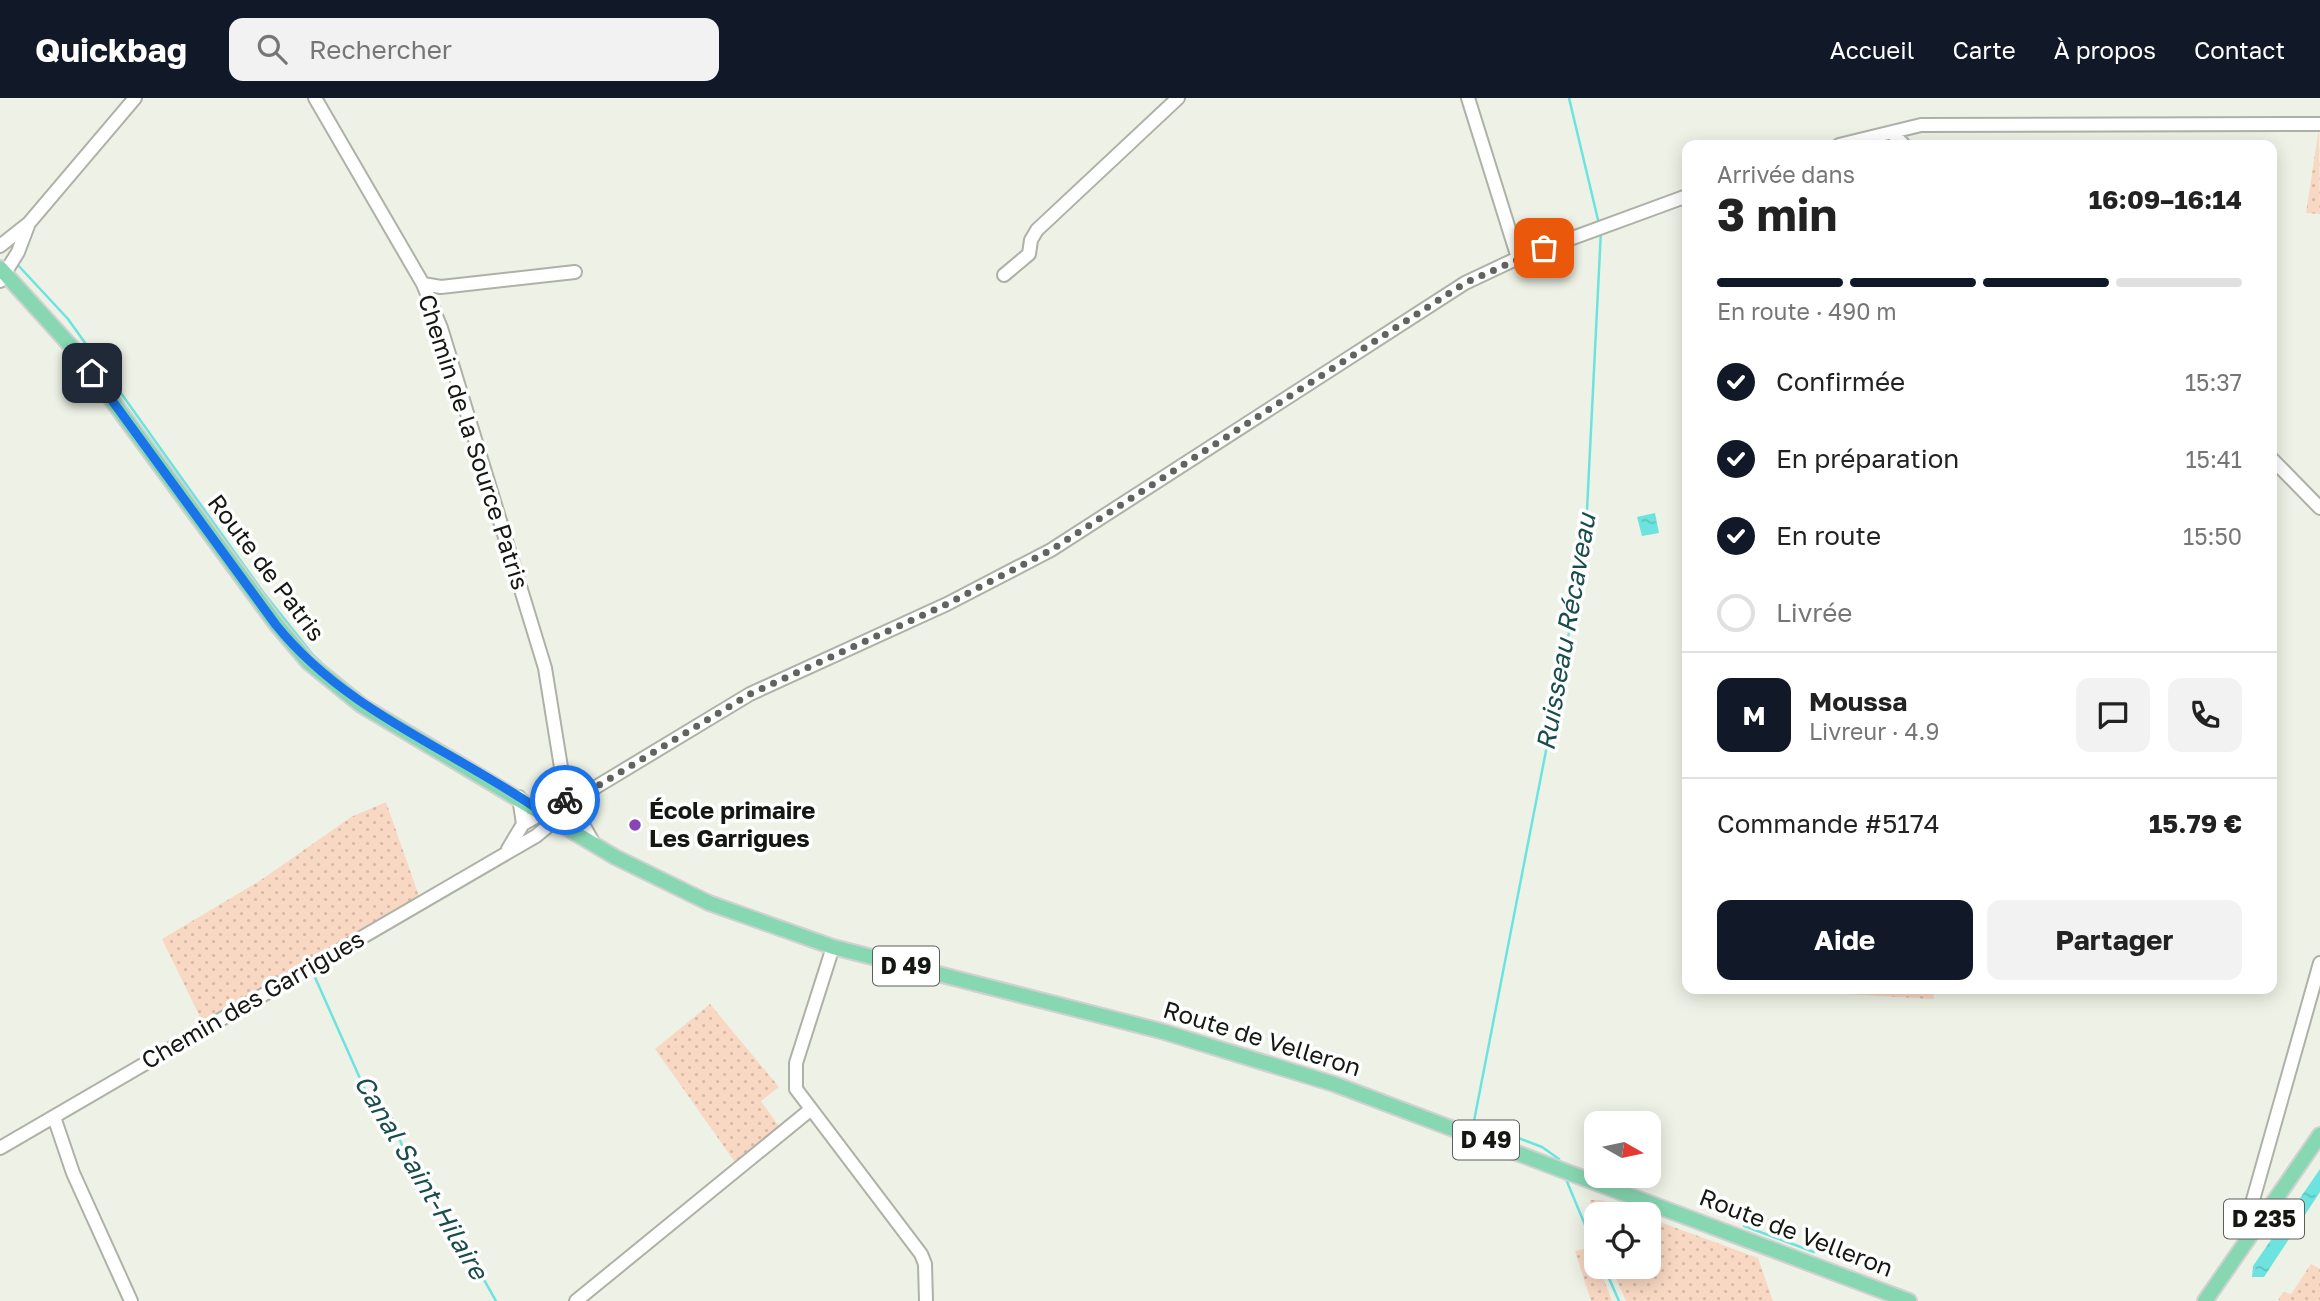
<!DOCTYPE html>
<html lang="fr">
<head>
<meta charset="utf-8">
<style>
  :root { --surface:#fff; --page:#f2f2f2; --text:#222; --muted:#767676; --line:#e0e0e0; --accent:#111827 }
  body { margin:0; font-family:"Golos Text",sans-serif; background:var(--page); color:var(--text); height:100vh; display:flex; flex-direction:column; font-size:26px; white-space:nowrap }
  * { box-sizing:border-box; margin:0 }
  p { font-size:23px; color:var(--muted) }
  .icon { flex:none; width:38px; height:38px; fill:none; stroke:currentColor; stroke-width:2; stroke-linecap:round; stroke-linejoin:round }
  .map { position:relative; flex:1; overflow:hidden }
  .drawer { position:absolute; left:1682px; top:42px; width:595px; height:854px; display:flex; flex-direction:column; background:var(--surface); border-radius:14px; box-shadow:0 4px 18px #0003 }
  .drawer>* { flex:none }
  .needle { width:46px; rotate:99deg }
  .controls { position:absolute; left:1584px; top:1013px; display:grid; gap:14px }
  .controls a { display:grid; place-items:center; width:77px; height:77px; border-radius:14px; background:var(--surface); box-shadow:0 4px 18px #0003; font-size:35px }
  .pin { position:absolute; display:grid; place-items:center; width:60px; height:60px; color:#fff; margin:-30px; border-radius:14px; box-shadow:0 4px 10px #0006 }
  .courier { position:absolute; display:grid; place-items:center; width:70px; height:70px; margin:-35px; border:5px solid #1a73e8; border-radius:50%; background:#fff; color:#222; box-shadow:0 2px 9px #0007 }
  .overview em { font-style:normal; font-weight:700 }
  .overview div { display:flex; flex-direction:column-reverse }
  .overview { display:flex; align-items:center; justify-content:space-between; height:119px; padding:0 35px }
  h1 { font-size:46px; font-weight:700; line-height:52px }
  .bar { display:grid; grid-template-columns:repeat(4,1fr); gap:10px 7px; align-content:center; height:84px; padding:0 35px }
  .bar i { height:9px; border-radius:5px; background:var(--line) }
  .bar .on { background:var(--accent) }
  .bar p { grid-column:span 4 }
  .line { display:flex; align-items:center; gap:18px; padding:0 35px; border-top:2px solid var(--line) }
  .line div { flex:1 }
  .round { display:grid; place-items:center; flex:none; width:74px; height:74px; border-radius:14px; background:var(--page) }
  ol { padding:0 35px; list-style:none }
  li { display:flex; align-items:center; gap:21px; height:77px }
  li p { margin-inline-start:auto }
  li .icon { padding:7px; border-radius:50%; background:var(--accent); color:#fff; stroke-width:4 }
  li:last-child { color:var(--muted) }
  li i { width:38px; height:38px; border:4px solid var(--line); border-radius:50% }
  .primary-button { display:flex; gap:14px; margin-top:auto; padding:14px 35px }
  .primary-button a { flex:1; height:80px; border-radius:14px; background:var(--accent); color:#fff; font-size:28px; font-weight:700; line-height:80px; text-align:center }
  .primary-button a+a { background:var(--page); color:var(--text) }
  header { display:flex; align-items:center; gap:42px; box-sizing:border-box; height:98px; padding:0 35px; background:var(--accent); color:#fff }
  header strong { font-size:33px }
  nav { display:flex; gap:38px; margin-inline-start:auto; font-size:24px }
  .search { width:490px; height:63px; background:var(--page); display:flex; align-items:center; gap:18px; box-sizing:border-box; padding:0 24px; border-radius:14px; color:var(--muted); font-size:26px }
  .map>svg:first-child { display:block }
</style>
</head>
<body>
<header>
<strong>Quickbag</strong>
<div class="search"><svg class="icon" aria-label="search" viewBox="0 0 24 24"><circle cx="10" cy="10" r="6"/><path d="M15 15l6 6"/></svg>Rechercher</div>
<nav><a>Accueil</a><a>Carte</a><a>À propos</a><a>Contact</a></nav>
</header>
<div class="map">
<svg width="2320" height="1203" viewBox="0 0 2320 1203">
  <defs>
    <pattern id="grass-dots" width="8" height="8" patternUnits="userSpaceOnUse" patternTransform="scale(1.75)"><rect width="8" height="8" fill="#f9d8c3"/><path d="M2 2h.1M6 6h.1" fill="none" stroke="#d5b9a6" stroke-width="1.8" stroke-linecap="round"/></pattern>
    <pattern id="water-ripples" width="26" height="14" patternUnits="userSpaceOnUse" patternTransform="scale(1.75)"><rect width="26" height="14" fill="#6ce3df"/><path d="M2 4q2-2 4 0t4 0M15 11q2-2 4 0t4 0" fill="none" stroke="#5dc2be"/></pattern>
  </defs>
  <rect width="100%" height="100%" fill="#eef2e6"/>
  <path fill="url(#grass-dots)" d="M2319 30 2320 116 2306 115Z
    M386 704 419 798 202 923 162 841 261 782 351 719Z
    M1757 891H1933L1934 901Z
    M710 906 779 989 761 1003 781 1031 737 1067 655 951Z
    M1590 1102H1601L1637 1116H1596V1128Z
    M1649 1120 1758 1160 1773 1203H1626L1611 1169H1648Z
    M1591 1149 1596 1169H1599L1612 1203H1591L1575 1153Z
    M2311 1166 2320 1171V1203H2278L2283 1194 2291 1196Z"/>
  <path fill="url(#water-ripples)" d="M1655 415 1659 435 1642 438 1637 419Z
    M2320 1071V1094L2264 1179H2252L2253 1168Z"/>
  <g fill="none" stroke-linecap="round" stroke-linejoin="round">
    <path stroke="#6ce3df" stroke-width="2.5" d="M1569 0 1599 126
      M16 165 68 221 263 494 313 557 329 572
      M351 590 360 596
      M314 877 370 1003 391 1019 405 1055 456 1132 496 1203
      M1559 1061 1542 1049 1474 1023 1585 452 1601 132
      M1565 1079 1596 1153
      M1653 1114 1666 1119
      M1744 1128 1814 1154
      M1604 1169 1619 1203"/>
    <defs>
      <path id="minor" d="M315 0 423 186 441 230 545 570 565 694 576 707
        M1468 0 1518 160
        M1892 35 1904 47
        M1839 47 1921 27 2320 26
        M0 148 29 125 135 0
        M1004 177 1029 156 1031 142 1037 132 1178 0
        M0 183 18 154 29 125
        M423 186 441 189 575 174
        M2272 361 2320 410
        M580 704 581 723 594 746
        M523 726 575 697
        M508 751 523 726 519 699
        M833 849 796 965V991L921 1156 925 1166 926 1203
        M54 1019 73 1075 131 1203
        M0 1050 536 738 596 689 750 596 947 506 1051 452 1465 185 1518 160 1687 98
        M2247 1123 2320 865
        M576 1203 810 1012"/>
      <path id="major" d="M0 170 78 256 276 526 308 564 361 607 615 759 709 805 833 849 1161 933 1334 986 1909 1203
        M2205 1203 2320 1037"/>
    </defs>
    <use href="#minor" stroke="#adb1a6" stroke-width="16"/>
    <use href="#major" stroke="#d0d1d0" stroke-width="18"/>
    <use href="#minor" stroke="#fff" stroke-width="12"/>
    <use href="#major" stroke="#87d8b2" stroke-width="14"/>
  </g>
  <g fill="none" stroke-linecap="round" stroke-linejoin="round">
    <path stroke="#61645c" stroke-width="7" stroke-dasharray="0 12.6" d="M565 702 596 689 750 596 947 506 1051 452 1465 185 1544 150"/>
    <path stroke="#1a73e8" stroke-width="9" d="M92 275 276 527C347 615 452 651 542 714L565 702"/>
  </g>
  <circle fill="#8b44b6" stroke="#fff" stroke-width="2.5" cx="635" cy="727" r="7"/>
  <g text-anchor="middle" stroke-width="7" stroke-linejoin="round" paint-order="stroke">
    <g fill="#fff" stroke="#5b5d59" stroke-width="2">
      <rect x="873" y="848.5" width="66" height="39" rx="5"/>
      <rect x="1453" y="1022.5" width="66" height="39" rx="5"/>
      <rect x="2224" y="1101.5" width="80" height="39" rx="5"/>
    </g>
    <g font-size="23" font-weight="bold" fill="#151712">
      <text x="906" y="876">D 49</text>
      <text x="1486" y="1050">D 49</text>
      <text x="2264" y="1129">D 235</text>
    </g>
    <g font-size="24" fill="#151712" stroke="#fff">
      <text transform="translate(473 344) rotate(72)" y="8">Chemin de la Source Patris</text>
      <text transform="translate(266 470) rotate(53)" y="8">Route de Patris</text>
      <text transform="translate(253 902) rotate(-30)" y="8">Chemin des Garrigues</text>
      <text transform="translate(1262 941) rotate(17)" y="8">Route de Velleron</text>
      <text transform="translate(1796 1135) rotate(21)" y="8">Route de Velleron</text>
    </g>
    <g font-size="24" font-weight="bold" fill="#151712" stroke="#fff" text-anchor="start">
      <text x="649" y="721">École primaire<tspan x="649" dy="28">Les Garrigues</tspan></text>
    </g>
    <g font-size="26" font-style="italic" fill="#184d4b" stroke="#fff">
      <text transform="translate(1566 534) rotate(-80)" y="9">Ruisseau Récaveau</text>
      <text transform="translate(421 1079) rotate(59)" y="9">Canal Saint-Hilaire</text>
    </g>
  </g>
</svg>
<div class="controls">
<a><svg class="needle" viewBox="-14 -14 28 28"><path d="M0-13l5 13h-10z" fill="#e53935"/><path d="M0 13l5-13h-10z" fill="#767676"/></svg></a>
<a><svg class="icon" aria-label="locate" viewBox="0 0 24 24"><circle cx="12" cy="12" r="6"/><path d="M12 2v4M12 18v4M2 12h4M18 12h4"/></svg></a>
</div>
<div class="pin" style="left:1544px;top:150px;background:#ea580c"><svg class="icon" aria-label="bag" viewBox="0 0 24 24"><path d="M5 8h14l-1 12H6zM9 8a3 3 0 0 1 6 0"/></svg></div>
<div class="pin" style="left:92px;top:275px;background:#1f2937"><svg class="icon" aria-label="home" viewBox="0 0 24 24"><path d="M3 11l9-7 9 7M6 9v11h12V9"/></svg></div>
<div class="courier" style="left:565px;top:702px"><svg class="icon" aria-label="bike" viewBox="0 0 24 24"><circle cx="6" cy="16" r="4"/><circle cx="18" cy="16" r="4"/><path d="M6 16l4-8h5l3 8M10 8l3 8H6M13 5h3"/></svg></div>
<section class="drawer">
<div class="overview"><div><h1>3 min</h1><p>Arrivée dans</p></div><em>16:09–16:14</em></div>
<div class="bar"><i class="on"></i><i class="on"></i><i class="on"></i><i></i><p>En route · 490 m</p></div>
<ol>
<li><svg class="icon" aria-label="check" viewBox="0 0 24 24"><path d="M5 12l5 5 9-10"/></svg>Confirmée<p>15:37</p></li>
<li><svg class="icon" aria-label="check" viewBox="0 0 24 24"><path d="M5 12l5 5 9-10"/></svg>En préparation<p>15:41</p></li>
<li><svg class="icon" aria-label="check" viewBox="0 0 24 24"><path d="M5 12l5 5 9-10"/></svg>En route<p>15:50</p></li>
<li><i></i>Livrée</li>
</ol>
<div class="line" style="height:126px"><b class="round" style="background:var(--accent);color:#fff">M</b><div><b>Moussa</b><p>Livreur · 4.9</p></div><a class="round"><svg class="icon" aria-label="chat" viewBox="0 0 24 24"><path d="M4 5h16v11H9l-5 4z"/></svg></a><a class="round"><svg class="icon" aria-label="phone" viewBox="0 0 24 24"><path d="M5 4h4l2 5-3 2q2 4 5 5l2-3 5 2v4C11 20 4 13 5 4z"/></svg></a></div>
<div class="line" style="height:91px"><div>Commande #5174</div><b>15.79 €</b></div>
<div class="primary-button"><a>Aide</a><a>Partager</a></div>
</section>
</div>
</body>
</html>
